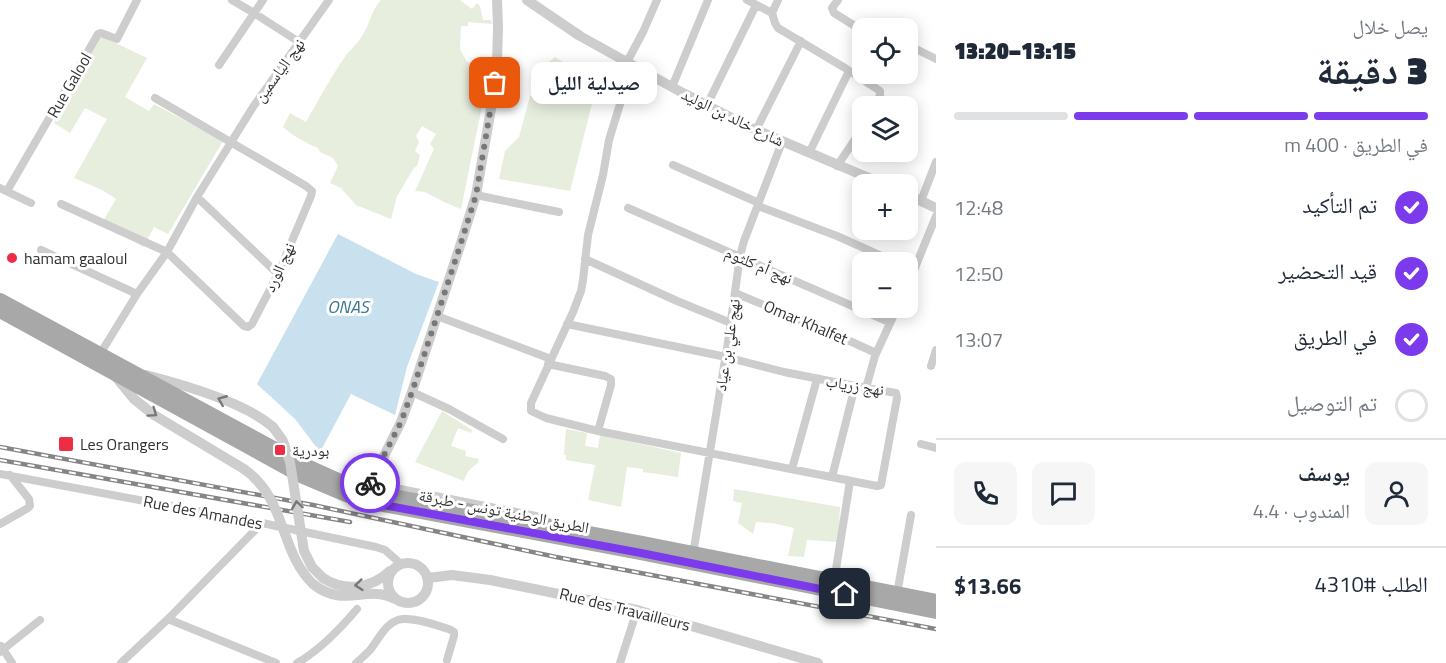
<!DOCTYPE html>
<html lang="ar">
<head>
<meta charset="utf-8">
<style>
  :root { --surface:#fff; --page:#f6f6f7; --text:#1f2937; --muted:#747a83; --line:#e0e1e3; --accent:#7c3aed }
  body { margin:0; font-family:"Titillium Web","Noto Naskh Arabic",sans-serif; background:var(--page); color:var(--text); direction:rtl; height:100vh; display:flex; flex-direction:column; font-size:22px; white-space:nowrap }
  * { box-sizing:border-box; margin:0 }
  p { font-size:20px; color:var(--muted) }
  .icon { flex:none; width:33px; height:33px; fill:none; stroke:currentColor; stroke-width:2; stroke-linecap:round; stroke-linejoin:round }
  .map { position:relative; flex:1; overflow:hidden; direction:ltr }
  .sheet { display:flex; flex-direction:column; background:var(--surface); width:510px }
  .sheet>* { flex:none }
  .buttons { position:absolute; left:852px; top:18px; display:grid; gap:12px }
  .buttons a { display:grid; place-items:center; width:66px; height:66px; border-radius:12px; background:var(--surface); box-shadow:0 3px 15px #0003; font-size:30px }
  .pin { position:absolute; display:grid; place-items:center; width:51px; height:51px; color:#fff; margin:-26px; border-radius:12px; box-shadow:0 3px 9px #0006 }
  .courier { position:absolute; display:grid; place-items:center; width:60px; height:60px; margin:-30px; border:4px solid #7c3aed; border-radius:50%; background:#fff; color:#222; box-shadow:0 2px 8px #0007 }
  .bubble { position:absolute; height:42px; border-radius:12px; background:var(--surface); box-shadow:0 3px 15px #0003; font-size:20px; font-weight:800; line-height:42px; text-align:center; direction:rtl }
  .head em { font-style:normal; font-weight:800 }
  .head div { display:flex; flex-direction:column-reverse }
  .head { display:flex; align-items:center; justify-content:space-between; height:102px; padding:0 18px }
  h1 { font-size:39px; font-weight:800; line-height:45px }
  .bar { display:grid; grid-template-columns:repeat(4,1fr); gap:9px 6px; align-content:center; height:72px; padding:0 18px }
  .bar i { height:8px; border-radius:4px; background:var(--line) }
  .bar .active { background:var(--accent) }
  .bar p { grid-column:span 4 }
  .line { display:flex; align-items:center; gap:15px; padding:0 18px; border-top:2px solid var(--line) }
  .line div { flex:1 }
  .round { display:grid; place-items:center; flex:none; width:63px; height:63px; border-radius:12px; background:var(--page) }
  ol { padding:0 18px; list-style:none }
  li { display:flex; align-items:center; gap:18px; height:66px }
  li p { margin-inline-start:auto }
  li .icon { padding:6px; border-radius:50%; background:var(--accent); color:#fff; stroke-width:4 }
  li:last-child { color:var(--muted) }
  li i { width:33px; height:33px; border:3px solid var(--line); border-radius:50% }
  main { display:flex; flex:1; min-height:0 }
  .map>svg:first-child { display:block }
</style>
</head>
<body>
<main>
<section class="sheet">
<div class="head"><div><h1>3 دقيقة</h1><p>يصل خلال</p></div><em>13:15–13:20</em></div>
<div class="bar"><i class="active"></i><i class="active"></i><i class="active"></i><i></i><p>في الطريق · 400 m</p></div>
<ol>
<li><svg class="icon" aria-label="check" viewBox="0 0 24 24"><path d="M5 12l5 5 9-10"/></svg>تم التأكيد<p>12:48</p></li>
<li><svg class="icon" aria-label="check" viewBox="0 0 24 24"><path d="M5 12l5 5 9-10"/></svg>قيد التحضير<p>12:50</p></li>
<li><svg class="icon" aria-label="check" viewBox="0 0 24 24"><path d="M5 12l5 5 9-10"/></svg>في الطريق<p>13:07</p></li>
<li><i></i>تم التوصيل</li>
</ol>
<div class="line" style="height:108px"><a class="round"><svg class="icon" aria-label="person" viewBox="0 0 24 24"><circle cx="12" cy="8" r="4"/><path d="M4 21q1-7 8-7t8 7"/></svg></a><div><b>يوسف</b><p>المندوب · 4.4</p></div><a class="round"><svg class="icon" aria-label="chat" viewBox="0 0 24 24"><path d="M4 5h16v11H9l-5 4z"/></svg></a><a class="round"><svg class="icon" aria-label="phone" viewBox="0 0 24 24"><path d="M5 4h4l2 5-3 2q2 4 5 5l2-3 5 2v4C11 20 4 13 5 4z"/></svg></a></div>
<div class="line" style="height:78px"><div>الطلب #4310</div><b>$13.66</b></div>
</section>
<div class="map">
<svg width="936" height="663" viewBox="0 0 936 663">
  <rect width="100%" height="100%" fill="#fff"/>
  <path fill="#e7eede" d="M381 0H460L472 9 477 3 480 6 483 20H491L492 24 468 22V26H461L460 49 467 62 490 67 461 209 444 202 425 192 415 191C422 177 427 163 434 149L430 144 436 134 422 126 416 136 419 142 415 151 420 155 417 166 414 168 397 196 391 219 356 205 341 188 330 183 338 166 333 158 320 152 318 148C306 143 293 136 283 127L290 113 306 122C319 99 332 75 347 54 352 48 358 43 362 36 370 24 371 10 381 0Z
    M99 35 147 58 125 97 149 111 154 104 223 141 168 234 154 227 143 247 103 221 116 199 102 190 74 178 107 119 85 108 70 133 54 123Z
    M555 57 597 84 570 191 499 179 505 151 519 137 530 96H546L551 77 537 72Z
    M442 411 472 430 471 433 458 428 451 446 466 451 465 456 479 459 478 463C471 468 466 472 464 481L415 462Z
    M566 429 587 433 585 446 598 448 600 435 681 453 678 477 643 472V469L627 467 621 507 588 500 595 465 566 460V455H564Z
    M734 489 840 507 838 542 807 540 804 557 788 556 794 528 772 523 756 522 753 534 738 523 742 503 733 501Z"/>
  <path fill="#c9e1ee" d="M338 234 416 274 439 282 407 367 395 415 351 394 320 452 295 419 257 384Z"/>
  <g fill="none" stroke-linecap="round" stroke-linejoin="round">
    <path stroke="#cdcdcd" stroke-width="8" d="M232 0 254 13 299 42
      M747 0 772 13 778 0
      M838 0 832 8 834 13 855 26
      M772 13 775 23 778 28 845 68 880 91V95L875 106
      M908 45 936 59
      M627 62 643 32 657 0
      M219 65 263 0
      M869 84 876 74
      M672 87 708 0
      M707 105 756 5
      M756 130 801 41
      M809 153 849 71
      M673 165 759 203
      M837 166 862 129
      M0 188 31 203
      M7 191 98 34 101 33 117 39 137 0
      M476 195 559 212
      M197 197 278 274
      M921 201 936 162
      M61 204 167 252 244 326 248 327 252 324 278 274 311 196 312 191 306 186 155 98
      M758 206 837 236 895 262
      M628 208 889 322
      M41 250 137 294
      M585 259 677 301 731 323
      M908 285 936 216
      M735 293 841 337 876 353
      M437 316 551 359
      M567 324 726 357 784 372 855 386 896 393 897 398 881 485 877 486 598 431 546 418 531 411V403L573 312 581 291 583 280 588 235 603 175 609 140 632 65
      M100 354 137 294 167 252 197 197 253 107 329 0
      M548 364 605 376 611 379V385L598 431
      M931 366 936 350
      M866 388 875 356 897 308
      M412 392 449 409 503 439
      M921 444 936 448
      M792 469 817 379
      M0 474 262 523 376 547 385 550 401 564
      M832 477 855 386
      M370 483 536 516
      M0 524 28 508 30 506 29 499 10 475
      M693 554 728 342 740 256 744 241 782 142
      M834 582 850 481
      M897 594 911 515
      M168 619 276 663
      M1 646 12 663
      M0 652 40 620
      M121 663 168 619 262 523
      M297 663C320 650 340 629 357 609
      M356 663C361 659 366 654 370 650 379 639 387 620 403 619 418 618 435 625 449 629L454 632V636L447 660
      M620 663 637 610"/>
    <path stroke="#cdcdcd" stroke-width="10" d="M527 0 580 36 681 92 749 127 883 184
      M908 195 936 208
      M146 375C184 385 244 402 273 427
      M116 377 134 399 154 415 244 469
      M364 496 401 422 412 392 461 243 476 195 492 103 497 64 498 27 497 0
      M388 583a20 20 0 1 1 40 0a20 20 0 1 1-40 0Z
      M323 578C344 592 371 589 390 571
      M428 578 452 575 490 580 637 610 818 663
      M313 584C344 609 368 584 395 599"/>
    <path stroke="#a8a8a8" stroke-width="14" d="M0 300 307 466 349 485 366 491 642 543 936 601
      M0 311 301 476 346 495 362 501 641 553 936 612"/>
    <defs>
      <path id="rail" d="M0 447 313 505 556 557 936 629
        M0 460 350 522"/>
    </defs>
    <use href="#rail" stroke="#858585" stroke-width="4.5"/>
    <use href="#rail" stroke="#fff" stroke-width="2" stroke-dasharray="7" stroke-linecap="butt"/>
    <path stroke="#cdcdcd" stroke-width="10" d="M273 427 283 441 290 462 304 551 312 567 323 578
      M244 469C287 499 279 551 313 584"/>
  </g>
  <defs><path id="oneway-chevron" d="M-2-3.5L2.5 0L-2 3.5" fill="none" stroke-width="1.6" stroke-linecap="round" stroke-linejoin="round" transform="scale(1.5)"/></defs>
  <g stroke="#777">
    <use href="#oneway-chevron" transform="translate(222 400) rotate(-158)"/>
    <use href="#oneway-chevron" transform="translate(153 413) rotate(35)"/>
    <use href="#oneway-chevron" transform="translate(297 505) rotate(-98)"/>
    <use href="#oneway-chevron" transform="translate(359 585) rotate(174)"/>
  </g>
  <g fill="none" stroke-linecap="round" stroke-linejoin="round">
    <path stroke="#787878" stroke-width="6" stroke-dasharray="0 10.8" d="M370 483 401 422 412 392 461 243 476 195 495 83"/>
    <path stroke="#7c3aed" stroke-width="8" d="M370 483 362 501 641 553 845 594"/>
  </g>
  <g fill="#ec2d43" stroke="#fff" stroke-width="2">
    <circle cx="12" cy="258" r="6"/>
    <rect x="58" y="436" width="16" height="16" rx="3"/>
    <rect x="274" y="444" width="12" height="12" rx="3"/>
  </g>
  <g text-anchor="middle" stroke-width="6" stroke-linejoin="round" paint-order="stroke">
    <g font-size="16" fill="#303030" stroke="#fff">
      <text transform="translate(279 70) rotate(-54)" y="6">نهج الياسمين</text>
      <text transform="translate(69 85) rotate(-60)" y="6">Rue Galool</text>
      <text transform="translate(733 117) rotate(26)" y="6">شارع خالد بن الوليد</text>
      <text transform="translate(759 265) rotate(23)" y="6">نهج أم كلثوم</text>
      <text transform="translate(279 267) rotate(-65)" y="6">نهج الورد</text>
      <text transform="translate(806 322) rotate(23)" y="6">Omar Khalfet</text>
      <text transform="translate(727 345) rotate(-81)" y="6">نهج علي بن عياد</text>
      <text transform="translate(855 385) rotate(9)" y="6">نهج زرياب</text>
      <text transform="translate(504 511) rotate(11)" y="6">الطريق الوطنية تونس - طبرقة</text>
      <text transform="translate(203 512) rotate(11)" y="6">Rue des Amandes</text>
      <text transform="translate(625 609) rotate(14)" y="6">Rue des Travailleurs</text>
    </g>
    <g font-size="16" fill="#303030" stroke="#fff" text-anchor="start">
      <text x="24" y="264">hamam gaaloul</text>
      <text x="80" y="450">Les Orangers</text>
      <text x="292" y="456">بودرية</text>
    </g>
    <g font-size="18" font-style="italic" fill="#3a7696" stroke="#fff">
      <text x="348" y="313">ONAS</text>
    </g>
  </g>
</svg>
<div class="buttons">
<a><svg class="icon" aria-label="locate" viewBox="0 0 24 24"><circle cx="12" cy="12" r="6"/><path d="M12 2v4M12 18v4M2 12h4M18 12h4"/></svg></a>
<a><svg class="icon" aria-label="layers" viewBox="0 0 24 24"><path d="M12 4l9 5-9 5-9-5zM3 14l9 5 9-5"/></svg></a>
<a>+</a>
<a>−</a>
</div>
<div class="pin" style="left:495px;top:83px;background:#ea580c"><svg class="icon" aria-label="bag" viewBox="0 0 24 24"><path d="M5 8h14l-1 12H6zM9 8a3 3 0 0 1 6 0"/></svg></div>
<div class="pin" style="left:845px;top:594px;background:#1f2937"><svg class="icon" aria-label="home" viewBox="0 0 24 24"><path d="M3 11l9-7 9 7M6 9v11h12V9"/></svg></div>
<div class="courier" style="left:370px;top:483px"><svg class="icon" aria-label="bike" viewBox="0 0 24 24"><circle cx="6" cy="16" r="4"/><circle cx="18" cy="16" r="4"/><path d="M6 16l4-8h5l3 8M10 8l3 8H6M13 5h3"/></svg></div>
<div class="bubble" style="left:531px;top:62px;width:126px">صيدلية الليل</div>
</div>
</main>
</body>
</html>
